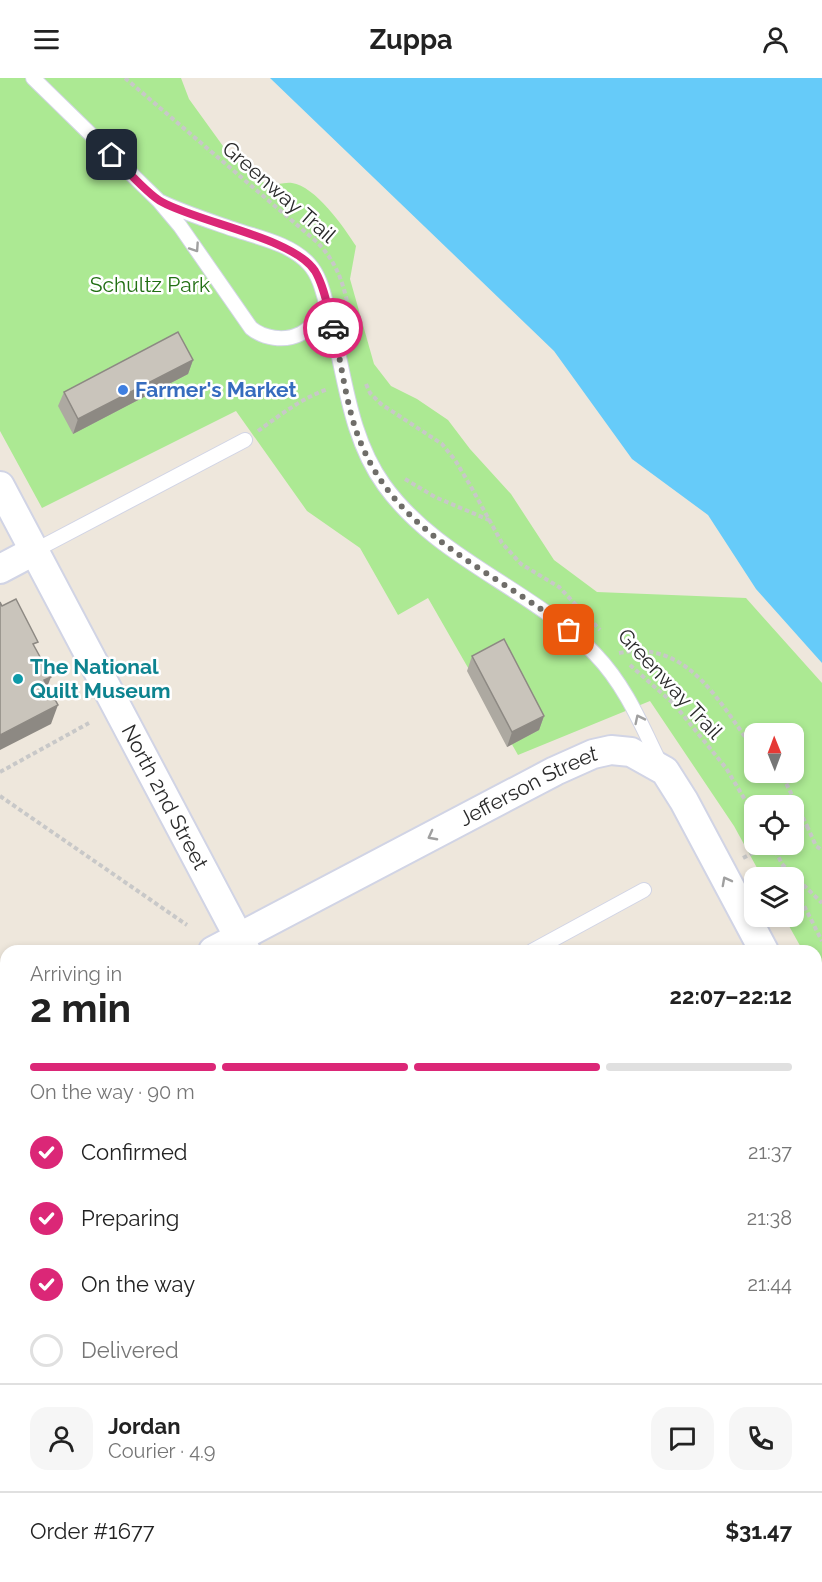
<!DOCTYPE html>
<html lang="en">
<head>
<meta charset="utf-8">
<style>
  :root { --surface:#fff; --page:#f6f6f6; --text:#222; --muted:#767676; --line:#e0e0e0; --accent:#db2777 }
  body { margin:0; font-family:Raleway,sans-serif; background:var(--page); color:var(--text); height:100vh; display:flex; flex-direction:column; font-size:22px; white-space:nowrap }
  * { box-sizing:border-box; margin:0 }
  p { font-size:20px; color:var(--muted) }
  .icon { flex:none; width:33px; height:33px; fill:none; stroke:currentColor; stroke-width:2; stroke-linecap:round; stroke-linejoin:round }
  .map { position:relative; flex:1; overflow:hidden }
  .drawer { position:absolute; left:0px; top:867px; width:822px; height:638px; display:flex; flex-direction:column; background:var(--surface); border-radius:18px 18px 0 0; box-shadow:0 3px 9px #0003 }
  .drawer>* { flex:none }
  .needle { width:39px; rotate:359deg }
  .fabs { position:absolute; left:744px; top:645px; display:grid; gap:12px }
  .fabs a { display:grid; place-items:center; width:60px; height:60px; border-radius:12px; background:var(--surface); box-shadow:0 3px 9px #0003; font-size:30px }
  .pin { position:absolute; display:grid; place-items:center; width:51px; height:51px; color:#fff; margin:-26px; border-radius:12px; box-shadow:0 3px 9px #0006 }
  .courier { position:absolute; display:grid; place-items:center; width:60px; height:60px; margin:-30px; border:4px solid #db2777; border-radius:50%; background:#fff; color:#222; box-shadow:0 2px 8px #0007 }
  .summary em { font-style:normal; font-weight:700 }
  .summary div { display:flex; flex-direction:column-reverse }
  .summary { display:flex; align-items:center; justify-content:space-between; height:102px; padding:0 30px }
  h1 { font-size:39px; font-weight:700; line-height:45px }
  .bar { display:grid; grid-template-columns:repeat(4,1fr); gap:9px 6px; align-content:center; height:72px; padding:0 30px }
  .bar i { height:8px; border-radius:4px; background:var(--line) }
  .bar .on { background:var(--accent) }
  .bar p { grid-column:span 4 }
  .line { display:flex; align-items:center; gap:15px; padding:0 30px; border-top:2px solid var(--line) }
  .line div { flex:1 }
  .round { display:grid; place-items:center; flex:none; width:63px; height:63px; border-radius:18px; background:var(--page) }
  ol { padding:0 30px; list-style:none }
  li { display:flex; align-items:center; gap:18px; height:66px }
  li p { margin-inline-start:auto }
  li .icon { padding:6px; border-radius:50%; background:var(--accent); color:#fff; stroke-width:4 }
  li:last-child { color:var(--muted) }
  li i { width:33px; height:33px; border:3px solid var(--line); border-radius:50% }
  header { display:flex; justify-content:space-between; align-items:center; height:78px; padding:0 30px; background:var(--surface); font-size:27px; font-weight:700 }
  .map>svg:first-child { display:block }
</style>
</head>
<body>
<header><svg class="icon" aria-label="menu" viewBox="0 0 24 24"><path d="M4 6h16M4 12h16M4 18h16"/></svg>Zuppa<svg class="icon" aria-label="person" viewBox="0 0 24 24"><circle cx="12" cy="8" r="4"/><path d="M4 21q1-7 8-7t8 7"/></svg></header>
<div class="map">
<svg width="822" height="1504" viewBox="0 0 822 1504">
  <rect width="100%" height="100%" fill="#eee7dc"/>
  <path fill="#ace993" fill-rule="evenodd" d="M0 0H181L189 21 228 75 268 108C275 107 285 104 292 105 315 108 344 149 356 168L350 201 374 286 391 308 417 321 448 342 470 371 511 416 554 482 597 514 746 520 822 605V907L816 897V873H803L784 839 794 838V800L762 799 734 748 650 623 518 677 428 520 398 537 360 470 307 433 236 333 42 430 0 353ZM754 656H794V694H754ZM754 728H794V766H754Z
    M6 1126V1244L3 1243 0 1251V1129Z"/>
  <path fill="#66cbf9" d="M270 0H822V585L756 511 708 437 632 381 554 273Z"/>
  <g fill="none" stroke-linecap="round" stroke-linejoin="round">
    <defs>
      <path id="lane" d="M33 0 159 123 180 148 251 250C263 260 284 264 300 256 311 251 319 239 328 231
        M159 123C184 135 210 143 236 152 260 160 291 166 309 186 321 199 324 219 329 236 345 294 348 357 384 407 438 482 532 510 595 576 625 607 641 646 660 685
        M34 473 245 362
        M532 873 644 812
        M816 1477 822 1488"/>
      <g id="street">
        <path id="s1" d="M0 408 246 873"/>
        <path d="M0 491 34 473"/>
        <path id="s2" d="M213 873 555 693 593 676 611 672 631 674 665 693 684 723 764 873"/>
        <path d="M816 975 822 987"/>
        <path d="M0 984 6 981"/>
        <path d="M816 1048 822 1045"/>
        <path d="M0 1477 6 1474"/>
        <path d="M500 1498 502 1504"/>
        <path d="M592 1498 595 1504"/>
      </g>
      <path id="primary" d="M0 1359 6 1371
        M73 1498 76 1504"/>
    </defs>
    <use href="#lane" stroke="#d1d4e5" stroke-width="16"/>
    <use href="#street" stroke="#d1d4e5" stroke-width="32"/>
    <use href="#primary" stroke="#c8c8c8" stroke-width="36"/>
    <path stroke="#c8c8c8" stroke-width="4" stroke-dasharray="4.5 3" stroke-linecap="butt" d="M125 0 317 164C337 185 343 204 349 232
      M366 306 370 315 381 326 442 366 455 382 470 407 502 465 521 486 559 509 600 552
      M258 353C280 337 302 320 328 311
      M405 401 435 419 489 442
      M619 575C689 561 719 625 754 671
      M630 587 674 626 726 690 754 737
      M0 694 89 645
      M777 694 786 705 807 748 794 754
      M0 718 187 847
      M807 748 816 768 822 772
      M772 766 789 800
      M743 780 770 766
      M782 786 822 825
      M794 808 822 863"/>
    <use href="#lane" stroke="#fff" stroke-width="14"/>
    <use href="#street" stroke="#fff" stroke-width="28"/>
    <use href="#primary" stroke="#fddd52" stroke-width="33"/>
  </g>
  <path fill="#ada9a1" d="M193 282 188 296 73 356 58 328 64 314Z
    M472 578 544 638 539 652 507 669 467 593Z
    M816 1077 822 1450 816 1454Z
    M113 1498H335L333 1504H116Z
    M362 1498H441L431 1504H365Z
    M513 1498H584L587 1504H516Z
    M605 1498H702L692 1504H608Z"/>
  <path fill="#8d8983" d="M193 282 188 296 73 356 78 341Z
    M51 599 44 617V602Z
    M58 627 51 646 0 672V657Z
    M544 638 539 652 507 669 512 654Z
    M6 1110V1126L0 1129V1114Z
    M6 1424 2 1438 0 1439V1427Z
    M822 1435V1450L816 1454V1446L819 1437Z
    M328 1498H335L333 1504H318Z
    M413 1498H441L431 1504H403Z
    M677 1498H702L692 1504H675Z"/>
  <path fill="#c9c4bb" stroke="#8d8983" stroke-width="1.5" d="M178 254 193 282 78 341 64 314Z
    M16 521 38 564 33 566 51 599 44 602 58 627 0 657V524L2 528Z
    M504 561 544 638 512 654 472 578Z
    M6 1003V1110L0 1114V1006Z
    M822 1074V1183L816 1186V1077Z
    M822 1183V1435L819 1437 816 1431V1186Z
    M0 1410 6 1421V1424L0 1427Z
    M21 1498H45L48 1504H10Z
    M130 1498H328L318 1504H133Z
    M379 1498H413L403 1504H382Z
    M482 1498H488L491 1504H470Z
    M529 1498H584L587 1504H532Z
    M622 1498H679L682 1504H624Z"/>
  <defs><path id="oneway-chevron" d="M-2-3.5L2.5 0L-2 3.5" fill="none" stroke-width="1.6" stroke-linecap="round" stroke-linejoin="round" transform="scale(1.5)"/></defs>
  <g stroke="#a0a0a0">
    <use href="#oneway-chevron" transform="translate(195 170) rotate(56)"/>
    <use href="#oneway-chevron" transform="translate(639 641) rotate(-116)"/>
    <use href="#oneway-chevron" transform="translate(432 758) rotate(152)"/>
    <use href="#oneway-chevron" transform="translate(726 803) rotate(-118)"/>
  </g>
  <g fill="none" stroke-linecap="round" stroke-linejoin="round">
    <path stroke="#6f6d69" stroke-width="6" stroke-dasharray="0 10.8" d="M333 250C343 290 346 333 363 370 402 460 497 494 569 552"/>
    <path stroke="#db2777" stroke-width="8" d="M112 77C125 90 147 116 162 124 200 145 294 160 315 193 325 210 328 232 333 250"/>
  </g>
  <circle fill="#3f7fe0" stroke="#fff" stroke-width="2" cx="123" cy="312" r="6"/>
  <circle fill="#0f9aa8" stroke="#fff" stroke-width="2" cx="18" cy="601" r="6"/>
  <g text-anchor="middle" stroke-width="5" stroke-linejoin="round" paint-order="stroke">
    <g font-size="21" fill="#2b2b2b" stroke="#fff">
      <text transform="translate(279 114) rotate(41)" y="7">Greenway Trail</text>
      <text transform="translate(670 606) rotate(47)" y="7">Greenway Trail</text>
      <text dy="7" stroke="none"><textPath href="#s2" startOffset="356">Jefferson Street</textPath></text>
      <text dy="7" stroke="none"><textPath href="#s1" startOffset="352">North 2nd Street</textPath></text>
    </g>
    <g font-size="21" fill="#226f14" stroke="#fff">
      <text x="150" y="214">Schultz Park</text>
    </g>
    <g font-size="21" font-weight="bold" fill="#366cbe" stroke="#fff" text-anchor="start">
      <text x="135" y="319">Farmer's Market</text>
    </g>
    <g font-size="21" font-weight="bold" fill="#0d838f" stroke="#fff" text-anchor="start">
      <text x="30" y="596">The National<tspan x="30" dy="24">Quilt Museum</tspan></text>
    </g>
  </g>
</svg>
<div class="fabs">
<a><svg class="needle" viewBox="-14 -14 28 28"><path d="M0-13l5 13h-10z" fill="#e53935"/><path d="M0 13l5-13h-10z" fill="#767676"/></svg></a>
<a><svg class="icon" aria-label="locate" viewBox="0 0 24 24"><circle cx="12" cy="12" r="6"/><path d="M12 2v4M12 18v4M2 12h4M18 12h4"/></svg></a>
<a><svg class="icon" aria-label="layers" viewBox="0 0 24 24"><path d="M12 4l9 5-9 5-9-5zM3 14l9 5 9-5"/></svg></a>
</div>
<div class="pin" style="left:569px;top:552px;background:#ea580c"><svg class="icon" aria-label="bag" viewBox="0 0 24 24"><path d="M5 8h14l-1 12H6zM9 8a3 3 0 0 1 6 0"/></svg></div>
<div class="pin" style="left:112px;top:77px;background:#1f2937"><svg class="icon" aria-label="home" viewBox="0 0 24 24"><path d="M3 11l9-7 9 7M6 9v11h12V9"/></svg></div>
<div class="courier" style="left:333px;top:250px"><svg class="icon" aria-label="car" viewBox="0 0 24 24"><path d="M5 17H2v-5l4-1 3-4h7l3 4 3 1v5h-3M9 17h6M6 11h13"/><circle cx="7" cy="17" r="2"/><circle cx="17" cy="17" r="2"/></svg></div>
<section class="drawer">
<div class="summary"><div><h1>2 min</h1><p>Arriving in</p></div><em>22:07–22:12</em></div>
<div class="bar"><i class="on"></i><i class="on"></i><i class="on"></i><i></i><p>On the way · 90 m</p></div>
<ol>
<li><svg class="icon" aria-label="check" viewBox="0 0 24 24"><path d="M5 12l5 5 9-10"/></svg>Confirmed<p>21:37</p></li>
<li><svg class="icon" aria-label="check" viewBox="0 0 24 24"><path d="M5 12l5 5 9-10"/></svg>Preparing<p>21:38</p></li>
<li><svg class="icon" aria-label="check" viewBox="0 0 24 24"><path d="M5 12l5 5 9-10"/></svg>On the way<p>21:44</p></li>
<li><i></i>Delivered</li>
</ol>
<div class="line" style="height:108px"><a class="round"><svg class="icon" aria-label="person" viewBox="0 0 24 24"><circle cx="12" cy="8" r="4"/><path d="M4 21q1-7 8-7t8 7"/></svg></a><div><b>Jordan</b><p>Courier · 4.9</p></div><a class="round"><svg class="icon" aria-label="chat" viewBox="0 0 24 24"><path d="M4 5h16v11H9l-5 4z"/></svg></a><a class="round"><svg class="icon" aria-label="phone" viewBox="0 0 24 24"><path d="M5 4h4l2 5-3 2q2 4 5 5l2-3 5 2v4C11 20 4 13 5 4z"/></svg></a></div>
<div class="line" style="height:78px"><div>Order #1677</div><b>$31.47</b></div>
</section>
</div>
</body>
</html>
